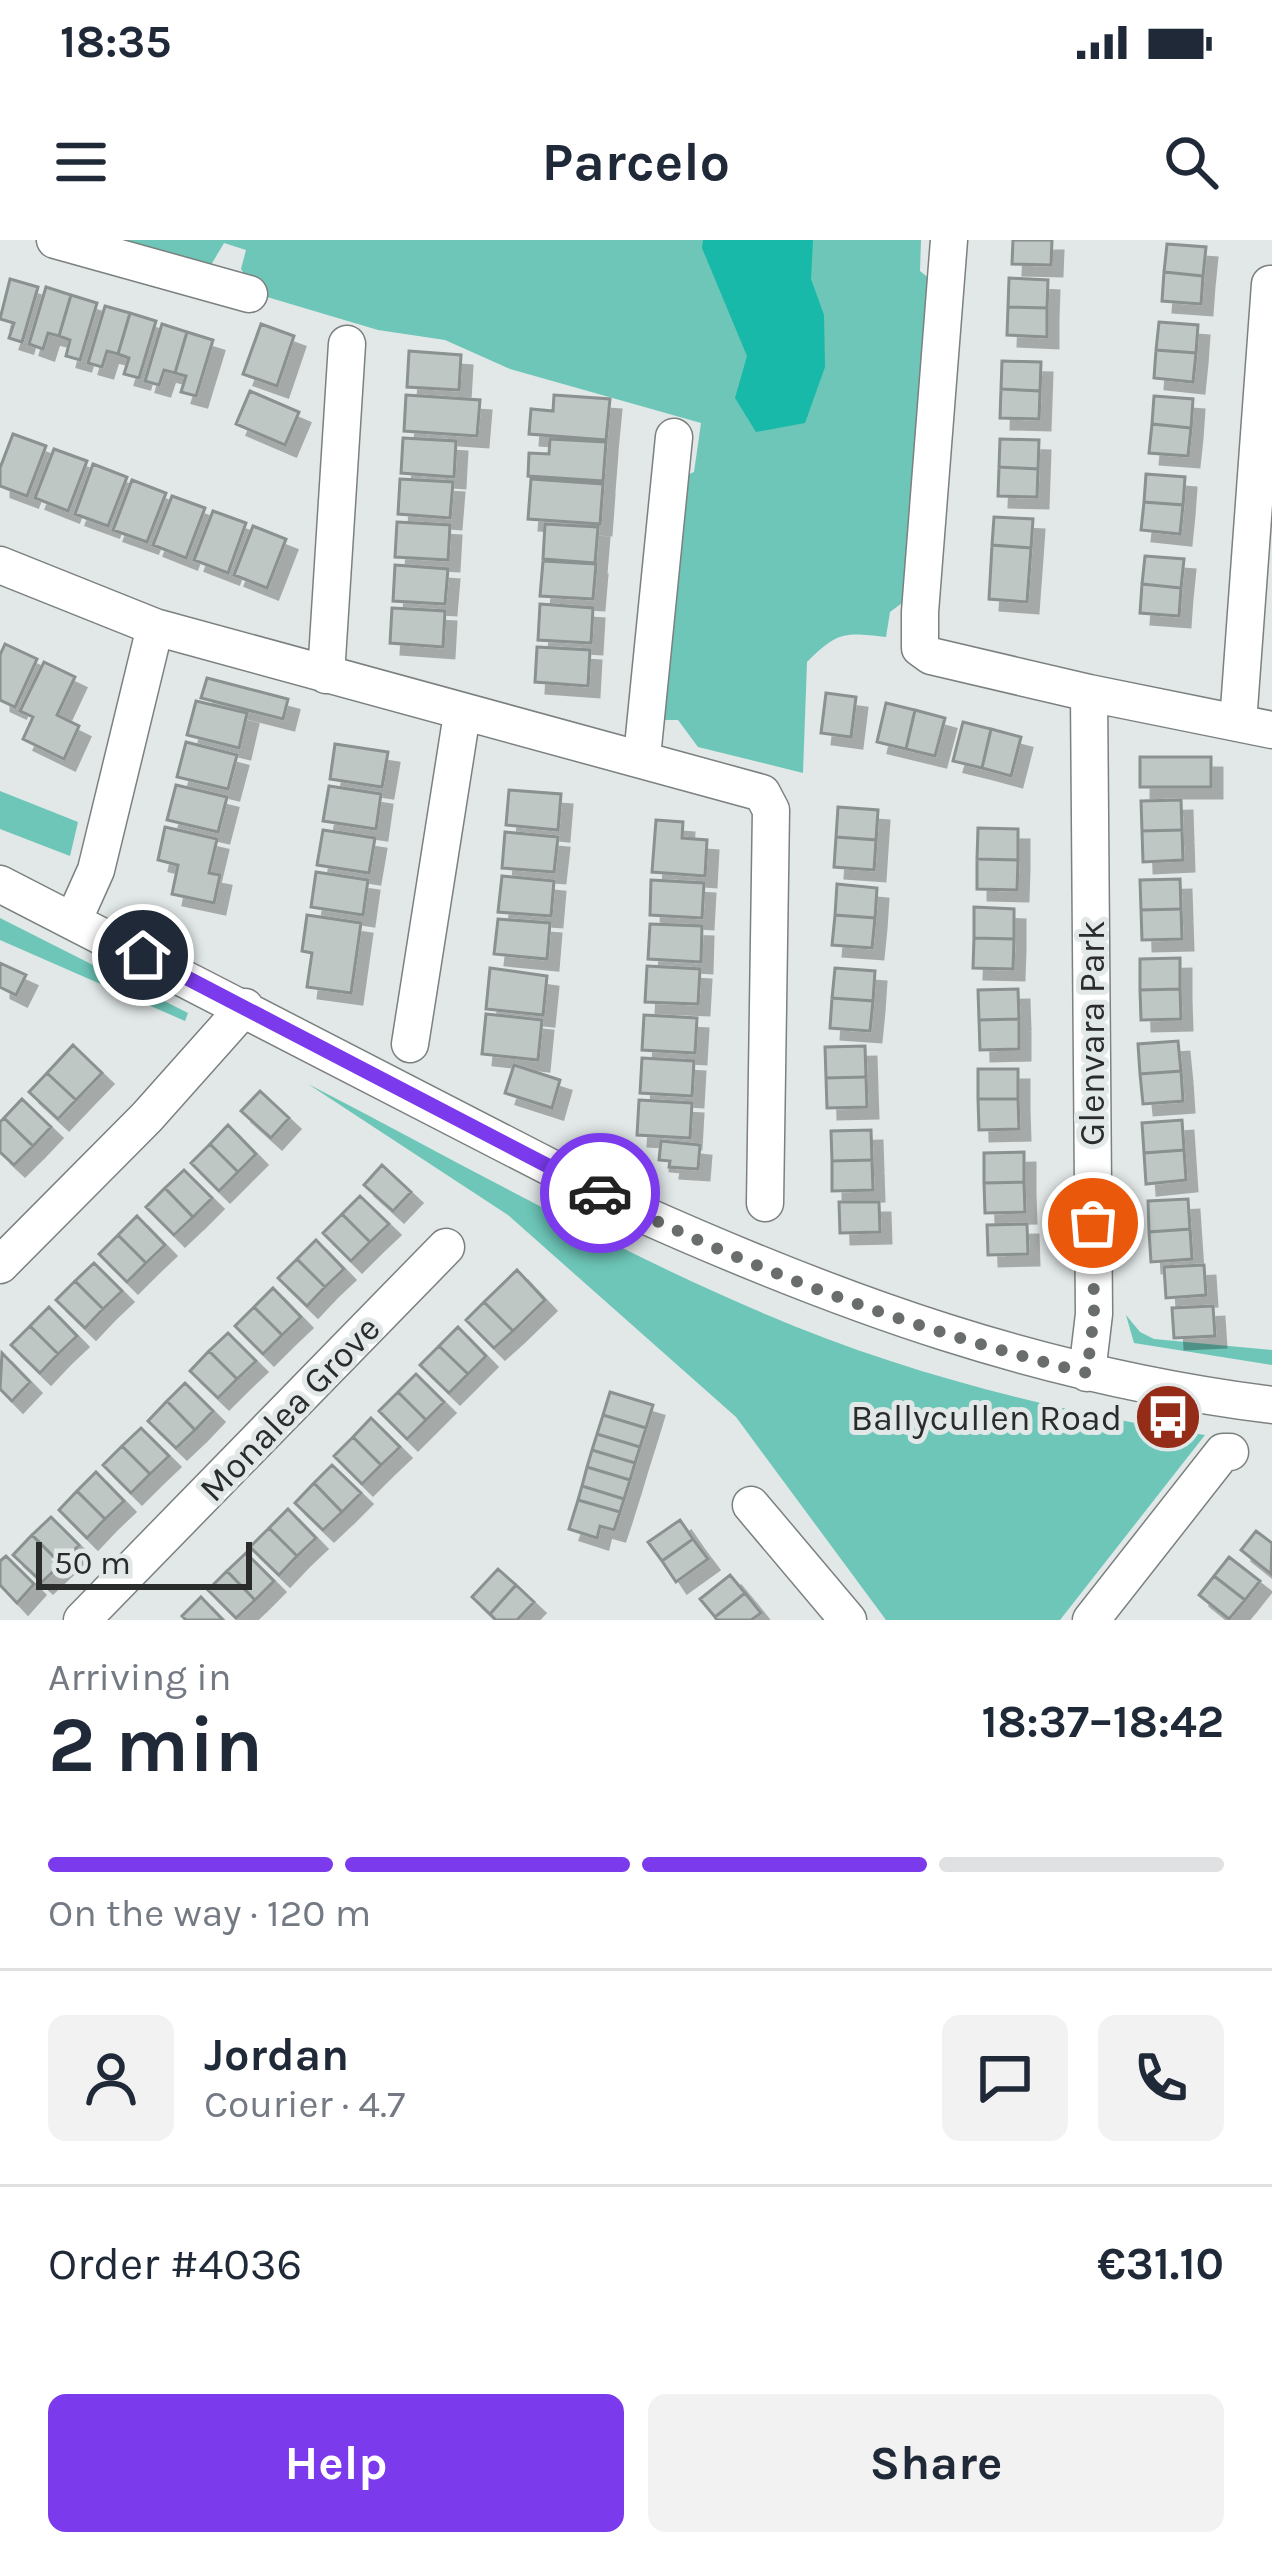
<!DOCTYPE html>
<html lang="en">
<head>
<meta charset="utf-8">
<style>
  :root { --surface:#fff; --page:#f2f2f3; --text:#1f2937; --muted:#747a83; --line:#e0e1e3; --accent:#7c3aed }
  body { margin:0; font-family:Karla,sans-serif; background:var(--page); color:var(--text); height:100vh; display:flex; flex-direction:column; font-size:45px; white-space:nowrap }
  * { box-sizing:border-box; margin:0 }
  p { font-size:39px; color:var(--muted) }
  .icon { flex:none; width:66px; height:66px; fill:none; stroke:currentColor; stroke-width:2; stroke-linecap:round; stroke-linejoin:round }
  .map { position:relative; height:1380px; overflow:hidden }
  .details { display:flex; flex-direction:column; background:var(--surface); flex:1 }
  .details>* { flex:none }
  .scale { position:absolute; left:36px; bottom:30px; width:216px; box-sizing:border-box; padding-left:12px; border:6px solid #292c2b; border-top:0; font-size:33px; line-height:42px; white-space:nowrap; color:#292c2b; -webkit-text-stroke:9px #e1e8e7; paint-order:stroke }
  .pin { position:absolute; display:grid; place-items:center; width:102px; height:102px; color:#fff; margin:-51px; border:6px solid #fff; border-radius:50%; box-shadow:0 3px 12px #0007 }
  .courier { position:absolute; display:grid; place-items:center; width:120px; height:120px; margin:-60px; border:9px solid #7c3aed; border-radius:50%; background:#fff; color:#222; box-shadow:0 3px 15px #0007 }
  .overview em { font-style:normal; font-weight:700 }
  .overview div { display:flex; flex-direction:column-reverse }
  .overview { display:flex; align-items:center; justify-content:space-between; height:204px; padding:0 48px }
  h1 { font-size:78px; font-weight:700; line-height:90px }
  .bar { display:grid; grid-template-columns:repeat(4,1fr); gap:18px 12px; align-content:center; height:144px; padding:0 48px }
  .bar i { height:15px; border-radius:9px; background:var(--line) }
  .bar .active { background:var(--accent) }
  .bar p { grid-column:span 4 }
  .line { display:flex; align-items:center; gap:30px; padding:0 48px; border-top:3px solid var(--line) }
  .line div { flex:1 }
  .round { display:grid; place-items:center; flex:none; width:126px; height:126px; border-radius:18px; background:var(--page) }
  .primary-button { display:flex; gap:24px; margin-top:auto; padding:24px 48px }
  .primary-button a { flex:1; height:138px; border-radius:18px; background:var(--accent); color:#fff; font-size:48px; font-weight:700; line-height:138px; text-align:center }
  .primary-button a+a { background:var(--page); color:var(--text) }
  .status { display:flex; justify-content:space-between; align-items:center; height:84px; padding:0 60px; background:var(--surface); direction:ltr }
  .status svg { height:33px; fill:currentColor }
  header { display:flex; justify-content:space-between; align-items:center; height:156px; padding:0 48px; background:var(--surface); font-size:54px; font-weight:700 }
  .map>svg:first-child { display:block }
</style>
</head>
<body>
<div class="status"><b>18:35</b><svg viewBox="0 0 49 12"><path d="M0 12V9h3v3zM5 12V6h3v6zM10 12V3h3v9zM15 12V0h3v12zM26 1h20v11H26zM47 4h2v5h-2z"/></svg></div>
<header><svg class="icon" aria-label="menu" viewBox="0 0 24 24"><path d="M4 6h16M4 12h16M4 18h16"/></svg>Parcelo<svg class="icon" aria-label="search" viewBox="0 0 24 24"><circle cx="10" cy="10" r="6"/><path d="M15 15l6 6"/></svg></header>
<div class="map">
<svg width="1272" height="1380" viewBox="0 0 1272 1380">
  <defs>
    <filter id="shadow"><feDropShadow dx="11" dy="11" stdDeviation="0" flood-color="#0004"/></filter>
  </defs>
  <rect width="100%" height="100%" fill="#e1e8e7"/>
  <path fill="#6dc6b8" d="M101 0H921L920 31 931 40 906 360 890 372 886 397C844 392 837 392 807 422L803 533 698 507 678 480H661L685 236 694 232 701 183 510 129 445 100 378 90 257 54 241 29 246 10 224 3 211 25Z
    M0 551 78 582 70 616 0 589Z
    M0 678 188 773 185 781 0 700Z
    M308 844C459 922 609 1008 765 1074 905 1134 1055 1171 1205 1195L1060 1380H886L736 1177 508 975Z
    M1126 1075 1140 1092 1154 1099 1272 1110V1125L1134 1103Z"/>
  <path fill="#18b9a8" d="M703 0H813L811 39 824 75 825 127 805 183 756 192 735 158 747 116 702 8Z"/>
  <path fill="#bfc7c5" stroke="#8a9190" stroke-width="3" filter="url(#shadow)" d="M1013 0H1052L1051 25 1012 24Z
    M1167 4 1206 7 1203 36 1164 32Z
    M1164 32 1203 36 1201 64 1162 61Z
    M1009 38 1048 40 1047 68 1008 67Z
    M10 39 38 47 22 102 9 98 14 83 0 79Z
    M46 47 71 55 59 96 48 93 43 109 29 104Z
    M71 55 97 63 80 120 66 116 70 100 59 96Z
    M105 66 130 73 118 114 107 111 102 127 88 123Z
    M1008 67 1047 68V97L1007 95Z
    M130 73 156 81 139 138 124 134 129 118 118 114Z
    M1159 82 1198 85 1196 113 1156 110Z
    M162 84 187 92 175 133 164 130 159 145 145 141Z
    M261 84 294 96 277 146 243 134Z
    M187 92 213 100 196 156 181 152 186 136 175 133Z
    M1156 110 1196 113 1193 142 1154 138Z
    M409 111 461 115 459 150 407 147Z
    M1002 121 1041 122 1040 151 1001 149Z
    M1001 149 1040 151 1039 179 1000 178Z
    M250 151 299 172 285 205 236 184Z
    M406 155 480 160 477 196 404 191Z
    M554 155 610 159 606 200 529 194 531 169 553 171Z
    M1154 156 1193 159 1191 188 1152 184Z
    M1152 184 1191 188 1188 216 1149 213Z
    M13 194 46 206 27 256 0 246V228Z
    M403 198 456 201 454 237 401 233Z
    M550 199 606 202 603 241 528 236 529 213 549 214Z
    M1000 199 1039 200 1038 229 999 227Z
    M54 209 87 221 68 271 35 258Z
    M93 224 127 237 108 286 75 274Z
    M999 227 1038 229 1037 257 998 256Z
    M1146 234 1185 237 1183 265 1144 262Z
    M400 239 453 242 450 278 398 274Z
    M531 239 603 244 600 284 528 279Z
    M132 240 166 253 147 302 113 290Z
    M172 256 205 268 186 318 153 305Z
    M1144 262 1183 265 1180 294 1141 290Z
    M213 271 246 283 228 333 194 320Z
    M994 277 1033 279 1031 308 992 305Z
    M397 282 450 285 448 320 395 317Z
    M545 284 598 287 595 323 543 319Z
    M253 286 286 299 267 348 234 335Z
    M992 305 1031 308 1027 362 989 359Z
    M1145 316 1184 319 1181 348 1142 344Z
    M543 321 596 324 593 359 540 356Z
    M395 325 448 329 445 364 393 361Z
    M1142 344 1181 348 1179 376 1140 373Z
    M540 364 593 368 591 403 538 400Z
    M392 368 445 371 443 407 390 403Z
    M5 404 37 419 15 467 0 460V415Z
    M537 407 590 410 588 446 535 442Z
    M44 422 75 437 57 475 79 486 64 519 23 499 33 477 20 471Z
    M207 438 288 459 283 479 201 458Z
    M826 453 856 457 851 497 821 493Z
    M196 461 247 473 239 508 187 495Z
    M886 463 915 470 906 509 877 502Z
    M915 470 945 478 935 516 906 509Z
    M963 482 991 489 982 528 953 521Z
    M991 489 1021 497 1011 536 982 528Z
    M186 502 237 515 228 549 177 537Z
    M335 504 388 512 382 547 330 539Z
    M1140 517H1211V547H1140Z
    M176 545 227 557 218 592 167 580Z
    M329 546 381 554 376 589 323 581Z
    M509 550 561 554 558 590 506 585Z
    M1181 560 1182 590 1142 591 1141 561Z
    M838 567 878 570 876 600 836 597Z
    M656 580 683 582 682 598 707 600 705 636 652 632Z
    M165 587 217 599 209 633 220 635 214 663 172 654 178 625 158 620Z
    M978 588 1018 589V620L977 619Z
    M323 590 375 598 369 633 317 625Z
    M1182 590 1183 620 1143 622 1142 591Z
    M505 592 558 597 554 632 502 628Z
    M836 597 876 600 874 630 834 627Z
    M977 619 1018 620 1017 650 977 649Z
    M316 632 368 640 363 675 311 667Z
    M502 636 554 641 551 676 498 672Z
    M1180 639 1181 669 1141 670 1140 640Z
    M651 640 704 643 702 678 650 675Z
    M837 644 877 648 875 678 835 675Z
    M974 667 1014 669V699L974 698Z
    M1181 669 1182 699 1142 700 1141 670Z
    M307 675 361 683 351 753 307 747 312 713 302 711Z
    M835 675 875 678 872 708 832 705Z
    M498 679 550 683 547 719 494 714Z
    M650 684 702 686 701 722 648 719Z
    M974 698 1014 699 1013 729 973 728Z
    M1180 718V749L1140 750V719Z
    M0 723 26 735 16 755 0 747Z
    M647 726 700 729 698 764 645 762Z
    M490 728 547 736 543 775 486 769Z
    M835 728 875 731 873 761 832 758Z
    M1018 749 1019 779 979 780 978 750Z
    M1180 749 1181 779 1141 780 1140 750Z
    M832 758 873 761 870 791 830 788Z
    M486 774 542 780 538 820 482 814Z
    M644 775 697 778 695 813 642 810Z
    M1019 779V809L980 810 979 780Z
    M1178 801 1181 831 1140 834 1138 804Z
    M73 805 102 833 76 860 47 833Z
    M865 806 866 837 826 838 825 807Z
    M642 818 694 821 692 856 640 853Z
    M514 825 560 840 552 868 505 853Z
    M978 829H1018V859H978Z
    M1181 831 1183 861 1143 864 1140 834Z
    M47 833 76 860 58 879 29 852Z
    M866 837 867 867 827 868 826 838Z
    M260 851 289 878 271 898 241 871Z
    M22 859 51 887 33 906 4 878Z
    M978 859H1018L1019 889 979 890Z
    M639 860 692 863 690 898 637 895Z
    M4 878 33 906 14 925 0 912V882Z
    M1182 880 1184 910 1144 913 1142 883Z
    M228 885 256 914 238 932 210 904Z
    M871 890 872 920 832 921 831 891Z
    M661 901 700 905 698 929 669 927 670 921 659 920Z
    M210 904 238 932 219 951 191 923Z
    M1184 910 1186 940 1146 944 1144 913Z
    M1024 912V942L984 943V913Z
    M872 920 873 950 832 951V921Z
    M382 925 411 952 393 971 364 945Z
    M184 930 212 958 193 977 165 948Z
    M1024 942 1025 972 985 973 984 943Z
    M165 948 193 977 174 995 146 967Z
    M360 956 389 984 370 1002 342 974Z
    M1188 959 1190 989 1149 992 1148 961Z
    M839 962H879L880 992 840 993Z
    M342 974 370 1002 351 1021 323 993Z
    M137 976 165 1005 146 1023 118 995Z
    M1027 984 1028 1014 988 1015 987 985Z
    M1190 989 1192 1019 1151 1022 1149 992Z
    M118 995 146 1023 127 1042 99 1014Z
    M316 1000 344 1029 325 1047 297 1019Z
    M297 1019 325 1047 307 1066 278 1038Z
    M94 1023 122 1051 103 1069 75 1041Z
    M1204 1025 1206 1055 1166 1058 1164 1027Z
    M517 1030 545 1060 513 1091 484 1062Z
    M75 1041 103 1069 85 1088 56 1060Z
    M273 1048 301 1077 282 1095 254 1067Z
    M484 1062 513 1091 494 1108 466 1080Z
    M1213 1066 1215 1096 1174 1098 1172 1068Z
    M49 1067 77 1096 58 1114 30 1086Z
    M254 1067 282 1095 263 1114 235 1086Z
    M30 1086 58 1114 40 1133 11 1105Z
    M458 1087 486 1116 468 1134 439 1106Z
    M228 1093 256 1121 237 1139 209 1111Z
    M439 1106 468 1134 449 1153 420 1125Z
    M209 1111 237 1139 218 1158 190 1131Z
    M2 1113 30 1142 12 1161 0 1149Z
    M416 1134 444 1162 426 1180 398 1152Z
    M185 1143 213 1171 195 1190 167 1161Z
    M398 1152 426 1180 407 1199 379 1171Z
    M610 1152 653 1165 646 1188 603 1175Z
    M167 1161 195 1190 176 1208 148 1181Z
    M603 1175 646 1188 640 1207 597 1194Z
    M371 1178 400 1207 381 1225 353 1197Z
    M141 1188 169 1216 150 1234 122 1206Z
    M597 1194 640 1207 635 1223 592 1210Z
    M353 1197 381 1225 362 1244 334 1216Z
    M122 1206 150 1234 131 1253 103 1225Z
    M592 1210 635 1223 630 1240 587 1227Z
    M332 1225 361 1253 342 1272 314 1243Z
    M587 1227 630 1240 624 1259 582 1246Z
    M96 1232 124 1261 105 1279 77 1251Z
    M314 1243 342 1272 323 1290 295 1263Z
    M582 1246 624 1259 620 1272 578 1260Z
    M77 1251 105 1279 87 1298 59 1270Z
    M578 1260 620 1272 614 1290 600 1286 597 1298 569 1289Z
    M288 1269 316 1298 297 1316 269 1288Z
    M51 1277 79 1305 61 1324 32 1295Z
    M680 1280 693 1299 662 1321 648 1302Z
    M269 1288 297 1316 279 1335 250 1307Z
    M1256 1291 1272 1303 1271 1334 1241 1310Z
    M32 1295 61 1324 42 1342 13 1315Z
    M693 1299 708 1319 676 1342 662 1321Z
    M246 1313 274 1341 255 1360 227 1331Z
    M6 1316 34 1344 17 1363 0 1345V1321Z
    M1229 1317 1260 1341 1245 1360 1214 1336Z
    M498 1329 516 1345 490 1374 472 1357Z
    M227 1331 255 1360 236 1378 208 1350Z
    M730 1335 745 1353 715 1377 700 1359Z
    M1214 1336 1245 1360 1229 1379 1199 1355Z
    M516 1345 534 1362 517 1380H496L490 1374Z
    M745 1353 761 1373 751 1380H717L715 1377Z
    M201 1357 223 1380H186L182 1376Z"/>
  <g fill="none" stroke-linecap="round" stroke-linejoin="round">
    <defs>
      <path id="minor" d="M55 0 249 54
        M949 0 920 372V408L931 416 1089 453
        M0 325 155 387 762 553 771 570 765 963
        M326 435 347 104
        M1238 483 1270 44
        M642 517 674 197
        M0 644 635 971C845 1065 1042 1136 1272 1165
        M74 679 96 630 155 387
        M410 804 462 474
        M0 1025 147 877 245 767
        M1087 1133 1094 1074 1089 453 1272 490
        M751 1265 848 1380
        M82 1380 446 1007
        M1091 1380 1223 1212H1230"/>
    </defs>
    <use href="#minor" stroke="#7a817f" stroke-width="39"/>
    <use href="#minor" stroke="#fff" stroke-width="36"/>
  </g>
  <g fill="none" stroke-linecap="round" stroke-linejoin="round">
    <path stroke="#696e6d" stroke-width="12" stroke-dasharray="0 21.6" d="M600 953C754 1032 918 1091 1087 1133L1094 1074 1093 983"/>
    <path stroke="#7c3aed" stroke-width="15" d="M143 715 600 953"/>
  </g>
  <defs>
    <symbol id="bus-disc" viewBox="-11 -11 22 22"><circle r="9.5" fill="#952c18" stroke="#e1e8e7"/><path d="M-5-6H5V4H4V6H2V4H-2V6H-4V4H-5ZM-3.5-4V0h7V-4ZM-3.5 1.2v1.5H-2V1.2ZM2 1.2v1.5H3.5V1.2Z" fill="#fff"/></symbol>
  </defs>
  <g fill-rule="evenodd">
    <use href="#bus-disc" x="1130" y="1139" width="76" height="76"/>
  </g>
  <g text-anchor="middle" stroke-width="10" stroke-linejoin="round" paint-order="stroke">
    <g font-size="36" fill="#292c2b" stroke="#e1e8e7">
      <text transform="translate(1091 793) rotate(-90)" y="13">Glenvara Park</text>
      <text transform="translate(289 1168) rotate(-46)" y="13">Monalea Grove</text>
    </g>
    <g font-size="36" fill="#292c2b" stroke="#e1e8e7" text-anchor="end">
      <text x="1122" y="1190">Ballycullen Road</text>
    </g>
  </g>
</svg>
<div class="scale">50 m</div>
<div class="pin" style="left:1093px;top:983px;background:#ea580c"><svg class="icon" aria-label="bag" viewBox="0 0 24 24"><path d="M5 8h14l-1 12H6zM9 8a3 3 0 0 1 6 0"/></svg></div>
<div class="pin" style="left:143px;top:715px;background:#1f2937"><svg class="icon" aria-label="home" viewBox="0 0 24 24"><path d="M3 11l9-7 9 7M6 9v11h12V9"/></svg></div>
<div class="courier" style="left:600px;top:953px"><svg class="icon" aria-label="car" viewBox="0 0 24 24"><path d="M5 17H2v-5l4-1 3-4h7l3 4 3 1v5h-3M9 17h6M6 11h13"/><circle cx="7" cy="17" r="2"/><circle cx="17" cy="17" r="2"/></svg></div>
</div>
<section class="details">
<div class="overview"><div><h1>2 min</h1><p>Arriving in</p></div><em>18:37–18:42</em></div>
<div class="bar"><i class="active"></i><i class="active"></i><i class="active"></i><i></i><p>On the way · 120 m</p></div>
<div class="line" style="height:216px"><a class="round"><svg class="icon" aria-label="person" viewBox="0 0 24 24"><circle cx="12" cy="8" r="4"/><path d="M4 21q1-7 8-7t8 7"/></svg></a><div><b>Jordan</b><p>Courier · 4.7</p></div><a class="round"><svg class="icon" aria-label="chat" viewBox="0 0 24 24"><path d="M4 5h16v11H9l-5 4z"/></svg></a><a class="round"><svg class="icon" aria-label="phone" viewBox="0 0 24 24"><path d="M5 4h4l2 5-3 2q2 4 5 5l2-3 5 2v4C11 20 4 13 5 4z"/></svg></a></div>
<div class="line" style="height:156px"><div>Order #4036</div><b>€31.10</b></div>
<div class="primary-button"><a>Help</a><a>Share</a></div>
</section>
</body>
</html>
